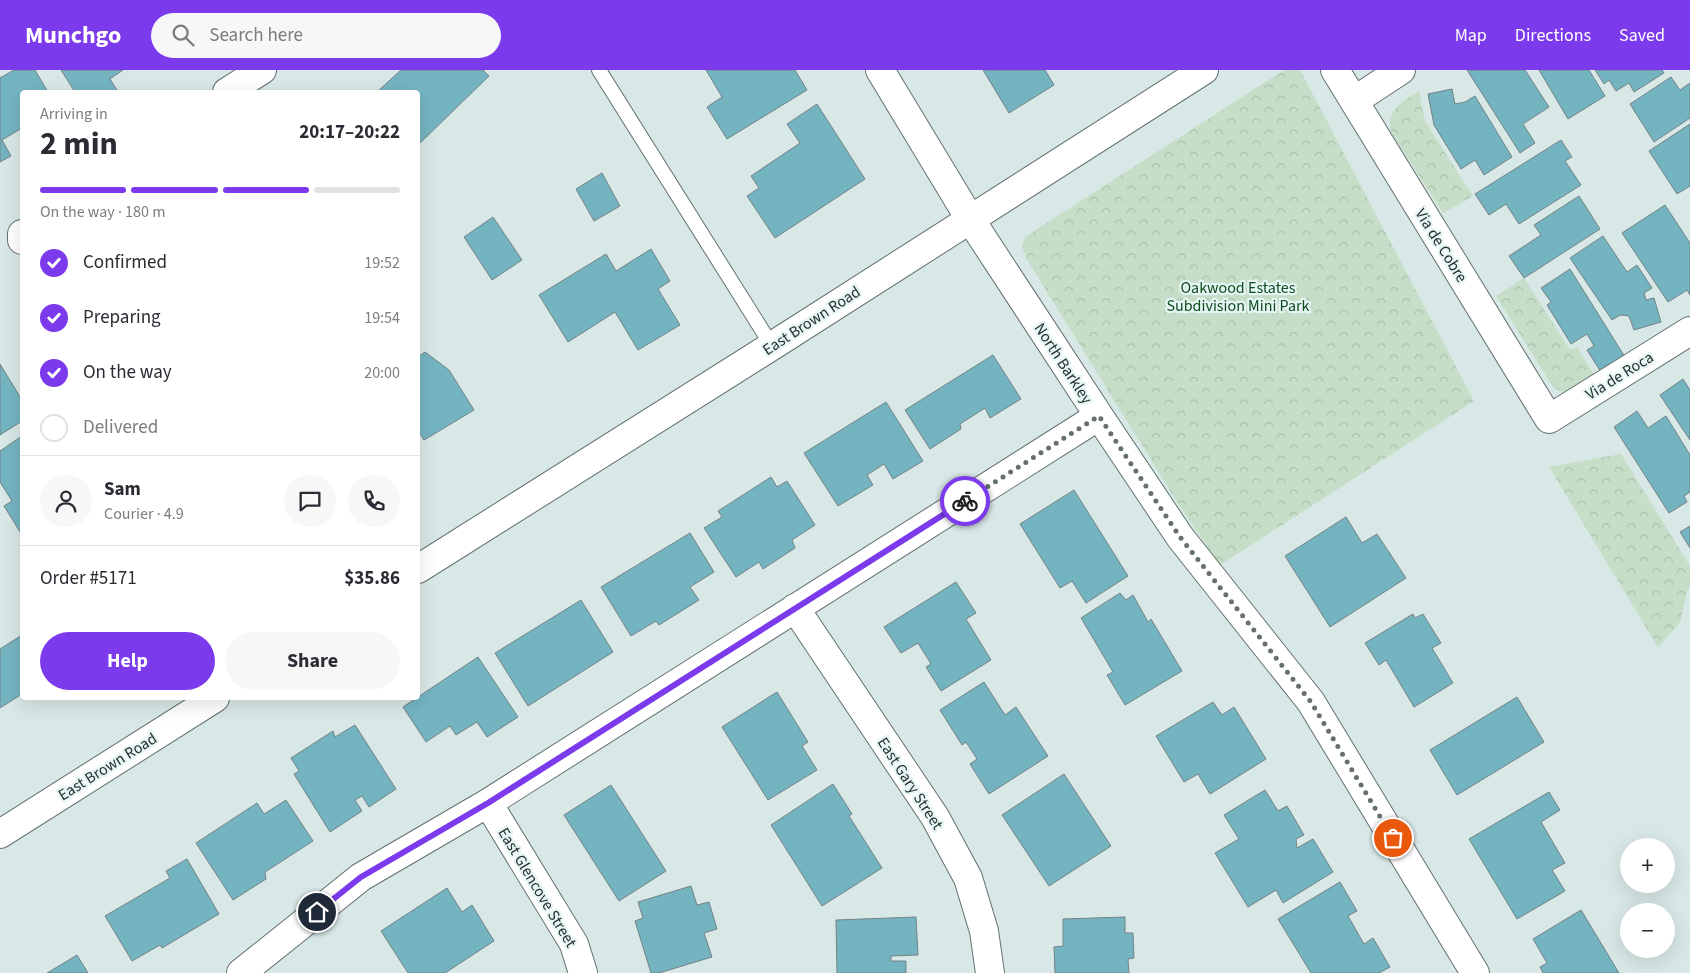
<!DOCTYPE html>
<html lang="en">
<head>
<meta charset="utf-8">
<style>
  :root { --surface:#fff; --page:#f7f7f7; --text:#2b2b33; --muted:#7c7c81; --line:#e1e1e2; --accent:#7c3aed }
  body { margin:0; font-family:"Source Sans 3",sans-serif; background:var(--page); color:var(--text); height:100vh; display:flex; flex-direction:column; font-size:19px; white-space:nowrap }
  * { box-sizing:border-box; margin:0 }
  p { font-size:16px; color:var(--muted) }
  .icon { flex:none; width:28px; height:28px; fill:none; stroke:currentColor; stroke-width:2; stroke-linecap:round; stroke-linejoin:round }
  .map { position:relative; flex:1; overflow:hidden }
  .side { position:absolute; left:20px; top:20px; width:400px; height:610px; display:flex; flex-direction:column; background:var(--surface); border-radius:5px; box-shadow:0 5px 20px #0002 }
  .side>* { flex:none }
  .controls { position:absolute; left:1620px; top:768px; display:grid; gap:10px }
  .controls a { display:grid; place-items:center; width:55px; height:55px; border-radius:50%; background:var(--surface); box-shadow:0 5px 20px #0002; font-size:25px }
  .pin { position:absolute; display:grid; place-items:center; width:42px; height:42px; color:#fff; margin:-21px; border:2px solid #fff; border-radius:50%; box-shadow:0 1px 5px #0007 }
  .courier { position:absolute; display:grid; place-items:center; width:50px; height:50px; margin:-25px; border:4px solid #7c3aed; border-radius:50%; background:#fff; color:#222; box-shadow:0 1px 6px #0007 }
  .headline em { font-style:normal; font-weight:700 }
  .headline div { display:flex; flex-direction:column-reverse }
  .headline { display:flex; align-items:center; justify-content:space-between; height:85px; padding:0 20px }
  h1 { font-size:32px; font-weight:700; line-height:38px }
  .bar { display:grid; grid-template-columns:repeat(4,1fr); gap:8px 5px; align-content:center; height:60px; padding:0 20px }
  .bar i { height:6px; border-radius:4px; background:var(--line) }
  .bar .on { background:var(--accent) }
  .bar p { grid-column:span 4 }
  .line { display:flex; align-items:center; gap:12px; padding:0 20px; border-top:1px solid var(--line) }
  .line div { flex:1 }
  .round { display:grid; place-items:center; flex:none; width:52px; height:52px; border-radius:26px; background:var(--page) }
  ol { padding:0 20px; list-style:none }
  li { display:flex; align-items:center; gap:15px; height:55px }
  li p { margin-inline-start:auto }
  li .icon { padding:5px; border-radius:50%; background:var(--accent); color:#fff; stroke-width:4 }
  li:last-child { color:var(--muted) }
  li i { width:28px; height:28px; border:2px solid var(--line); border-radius:50% }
  .action { display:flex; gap:10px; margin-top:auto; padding:10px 20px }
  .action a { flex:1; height:58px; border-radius:30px; background:var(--accent); color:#fff; font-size:20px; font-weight:700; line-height:58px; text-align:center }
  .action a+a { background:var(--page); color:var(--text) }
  header { display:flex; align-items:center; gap:30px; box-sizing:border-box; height:70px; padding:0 25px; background:var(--accent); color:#fff }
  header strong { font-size:24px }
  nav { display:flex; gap:28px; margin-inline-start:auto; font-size:18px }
  .search { width:350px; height:45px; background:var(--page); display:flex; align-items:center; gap:12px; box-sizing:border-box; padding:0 18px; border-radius:28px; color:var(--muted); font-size:19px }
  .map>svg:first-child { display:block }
</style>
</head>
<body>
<header>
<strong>Munchgo</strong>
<div class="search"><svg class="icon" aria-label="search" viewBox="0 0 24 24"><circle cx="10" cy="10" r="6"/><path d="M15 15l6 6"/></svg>Search here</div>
<nav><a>Map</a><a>Directions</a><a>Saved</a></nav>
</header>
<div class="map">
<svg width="1690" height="903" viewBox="0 0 1690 903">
  <defs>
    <pattern id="park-crowns" width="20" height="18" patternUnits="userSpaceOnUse" patternTransform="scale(1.25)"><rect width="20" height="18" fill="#c6dec7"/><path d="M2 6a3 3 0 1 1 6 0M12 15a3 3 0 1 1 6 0" fill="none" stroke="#aabfab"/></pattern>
  </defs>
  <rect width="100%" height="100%" fill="#d8e8e7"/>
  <path fill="url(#park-crowns)" d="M1284 0H1300L1474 331 1220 495 1179 435 1026 188 1022 176 1025 167Z
    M1419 21 1425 51 1473 126 1443 143 1392 64C1391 60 1389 55 1390 52 1391 37 1408 28 1419 21Z
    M1524 208 1570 280 1577 277 1598 311C1581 321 1572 329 1553 317L1496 226Z
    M1621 384 1690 496V518L1687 521 1680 553 1658 577 1549 397Z"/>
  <path fill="#74b4c1" stroke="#748285" d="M14 0H35L48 22H22V58L2 70 11 86 0 92V8Z
    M61 0H123L110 9 117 20 113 22H75Z
    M401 0H483L489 6 418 75V22H377Z
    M706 0H795L807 20 727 69 707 37 722 27Z
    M983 0H1045L1054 15 1009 43Z
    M1467 0H1525L1549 37 1523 54 1535 73 1520 83Z
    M1539 0H1589L1605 26 1568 49Z
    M1595 0H1662L1664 3 1634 22 1629 13 1616 21 1609 10 1604 14Z
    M1671 7 1680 20 1690 13V48L1654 72 1630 34Z
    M1452 19 1455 34 1465 32 1475 26 1512 87 1484 105 1475 90 1461 99 1434 55 1428 24Z
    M817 34 865 109 775 168 747 126 759 118 751 106 800 73 787 54Z
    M1690 54V116L1677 124 1649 81Z
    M1561 70 1572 87 1565 91 1581 115 1519 154 1506 134 1489 145 1475 124Z
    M602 103 620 136 594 151 576 119Z
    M1579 126 1600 159 1524 208 1509 186 1541 165 1534 155Z
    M1665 135 1690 173V225L1687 220 1668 232 1622 163Z
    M493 147 522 190 492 210 464 167Z
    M1603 166 1627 202 1637 195 1652 218 1644 223 1646 230 1654 228 1661 252 1634 260 1629 246 1620 245 1612 250 1570 188Z
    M651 179 670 211 658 219 680 255 638 280 615 242 568 272 539 225 606 184 616 201Z
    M1570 199 1625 287 1601 302 1587 280 1594 276 1587 264 1571 274 1547 235 1551 232 1541 218Z
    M425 282 449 300 474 340 424 370 418 360V287Z
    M993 285 1021 329 990 348 985 338 960 354 961 359 930 379 905 340Z
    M0 294 22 330V351L0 365Z
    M1683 309 1690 320V370L1660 325Z
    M886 332 923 391 893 409 884 394 867 405 873 415 838 436 804 383Z
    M1637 341 1648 358 1666 346 1690 385V422L1684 426 1687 432 1669 443 1614 357Z
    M22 366V465L4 436 12 431 0 412V381Z
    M771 407 777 417 787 411 815 455 792 470 795 478 763 499 759 492 736 507 704 458 722 447 718 441Z
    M1074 420 1128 506 1086 533 1072 511 1060 518 1020 454Z
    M1346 447 1362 473 1377 464 1406 508 1330 557 1285 486Z
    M1690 456V478L1680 462Z
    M690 463 714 502 690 517 699 530 659 555 656 551 631 566 601 517Z
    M956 512 976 543 966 549 991 590 941 621 926 597 931 594 918 573 901 583 884 557Z
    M1120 523 1126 530 1133 525 1148 552 1151 549 1182 601 1125 635 1107 605 1113 602 1081 548Z
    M581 530 613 582 528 636 495 583Z
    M1413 544 1415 548 1423 544 1441 573 1432 578 1453 613 1414 637 1386 590 1379 595 1365 573Z
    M22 565V624L0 638V579Z
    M478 587 518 647 487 667 477 652 456 665 450 656 426 672 403 637Z
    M984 612 1005 645 1016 637 1048 686 989 724 970 694 977 689 966 672 962 675 940 640Z
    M777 622 808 672 802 676 817 700 768 730 722 657Z
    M1517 627 1544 672 1457 725 1430 680Z
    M1213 632 1222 645 1234 637 1266 689 1210 724 1198 704 1184 712 1156 666Z
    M355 655 396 719 369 737 362 726 355 730 362 741 330 762 294 704 299 701 291 688 333 661 335 667Z
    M1064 704 1111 776 1049 816 1002 745Z
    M833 714 852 744 849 746 882 798 822 836 771 755Z
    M611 715 666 801 619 831 564 745Z
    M1265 720 1278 741 1287 736 1304 765 1296 769 1297 778 1313 769 1333 802 1283 833 1276 820 1248 837 1215 783 1239 769 1224 745Z
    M1549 722 1560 740 1541 752 1565 793 1552 800 1565 821 1517 849 1469 769Z
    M286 730 313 771 265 802 266 809 233 830 196 773 257 733 264 744Z
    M187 789 219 844 162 878 160 875 132 891 105 846 170 808 166 801Z
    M1340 812 1357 841 1348 846 1364 874 1373 868 1390 897 1379 903H1311L1278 849Z
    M691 816 697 835 709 832 717 859 704 863 712 887 659 903H651L635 851 643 848 638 832Z
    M447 818 462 842 472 835 494 871 445 903H408L381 861Z
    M1581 840 1619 903H1543L1540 897 1547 893 1533 869Z
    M916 847 918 885 891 886V891H906V903H837L836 850Z
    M1125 847V863H1133L1134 888 1128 889 1129 903H1055L1054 877 1063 876V849Z
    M77 885 88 903H47Z"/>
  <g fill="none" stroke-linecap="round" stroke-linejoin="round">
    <defs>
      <path id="lane" d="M599 0 772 276"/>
      <path id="street" d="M880 0 970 149 1099 346 1180 467 1311 632 1475 903
        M1335 0 1549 349 1690 261
        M227 22 262 0
        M1354 31 1401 0
        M22 164V170
        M795 538 935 747 968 808 984 861 990 903
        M488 733 574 874 583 903
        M241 903 361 807 488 733 1099 346"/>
      <path id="secondary" d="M418 499 772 276 1204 0
        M0 764 215 628"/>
    </defs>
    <use href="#lane" stroke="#62706f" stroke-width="16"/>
    <use href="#street" stroke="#62706f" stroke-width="30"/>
    <use href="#secondary" stroke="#62706f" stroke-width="30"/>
    <use href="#lane" stroke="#fff" stroke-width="14"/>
    <use href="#street" stroke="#fff" stroke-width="28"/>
    <use href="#secondary" stroke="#fff" stroke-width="28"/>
  </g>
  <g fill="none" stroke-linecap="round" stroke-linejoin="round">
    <path stroke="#66706f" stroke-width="5" stroke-dasharray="0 9" d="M965 431 1099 346 1180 467 1311 632 1393 768"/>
    <path stroke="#7c3aed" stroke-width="6" d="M317 842 361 807 488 733 965 431"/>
  </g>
  <g text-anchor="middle" stroke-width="4.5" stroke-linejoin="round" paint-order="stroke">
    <g font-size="16" fill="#292f2e" stroke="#e5f6f4">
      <text transform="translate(1442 175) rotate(58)" y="6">Via de Cobre</text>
      <text transform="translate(811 250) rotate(-33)" y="6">East Brown Road</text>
      <text transform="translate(1064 293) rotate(57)" y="6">North Barkley</text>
      <text transform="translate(1619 305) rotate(-32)" y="6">Via de Roca</text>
      <text transform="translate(107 696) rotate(-32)" y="6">East Brown Road</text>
      <text transform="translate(911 713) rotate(57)" y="6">East Gary Street</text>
      <text transform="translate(538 817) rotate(59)" y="6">East Glencove Street</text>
    </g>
    <g font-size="16" fill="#114c1d" stroke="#e5f6f4">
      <text x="1238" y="223">Oakwood Estates<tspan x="1238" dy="18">Subdivision Mini Park</tspan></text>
    </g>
  </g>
</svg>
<div class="controls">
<a>+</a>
<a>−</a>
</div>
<div class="pin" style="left:1393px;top:768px;background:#ea580c"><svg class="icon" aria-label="bag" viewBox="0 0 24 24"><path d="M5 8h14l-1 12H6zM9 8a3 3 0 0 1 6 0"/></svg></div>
<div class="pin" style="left:317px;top:842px;background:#1f2937"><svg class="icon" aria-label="home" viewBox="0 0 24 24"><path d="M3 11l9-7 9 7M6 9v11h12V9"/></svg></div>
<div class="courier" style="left:965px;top:431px"><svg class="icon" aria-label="bike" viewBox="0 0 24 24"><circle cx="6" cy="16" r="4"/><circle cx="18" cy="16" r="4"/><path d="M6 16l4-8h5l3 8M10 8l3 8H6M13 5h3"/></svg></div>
<section class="side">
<div class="headline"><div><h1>2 min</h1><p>Arriving in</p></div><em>20:17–20:22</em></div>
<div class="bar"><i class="on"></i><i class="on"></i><i class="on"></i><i></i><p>On the way · 180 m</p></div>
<ol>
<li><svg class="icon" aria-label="check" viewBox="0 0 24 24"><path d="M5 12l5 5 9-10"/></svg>Confirmed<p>19:52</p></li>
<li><svg class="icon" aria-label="check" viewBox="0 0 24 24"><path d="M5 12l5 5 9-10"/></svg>Preparing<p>19:54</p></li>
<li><svg class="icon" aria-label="check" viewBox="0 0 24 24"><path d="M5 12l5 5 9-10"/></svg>On the way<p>20:00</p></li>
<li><i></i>Delivered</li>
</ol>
<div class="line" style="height:90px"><a class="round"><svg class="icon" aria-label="person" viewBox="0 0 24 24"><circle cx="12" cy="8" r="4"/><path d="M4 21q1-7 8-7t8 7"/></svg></a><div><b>Sam</b><p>Courier · 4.9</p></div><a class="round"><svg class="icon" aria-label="chat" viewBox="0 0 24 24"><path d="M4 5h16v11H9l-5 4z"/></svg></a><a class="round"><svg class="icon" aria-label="phone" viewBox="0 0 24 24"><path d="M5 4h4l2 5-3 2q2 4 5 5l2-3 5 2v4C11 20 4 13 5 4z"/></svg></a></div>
<div class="line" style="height:65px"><div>Order #5171</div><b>$35.86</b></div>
<div class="action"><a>Help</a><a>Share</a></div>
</section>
</div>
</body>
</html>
